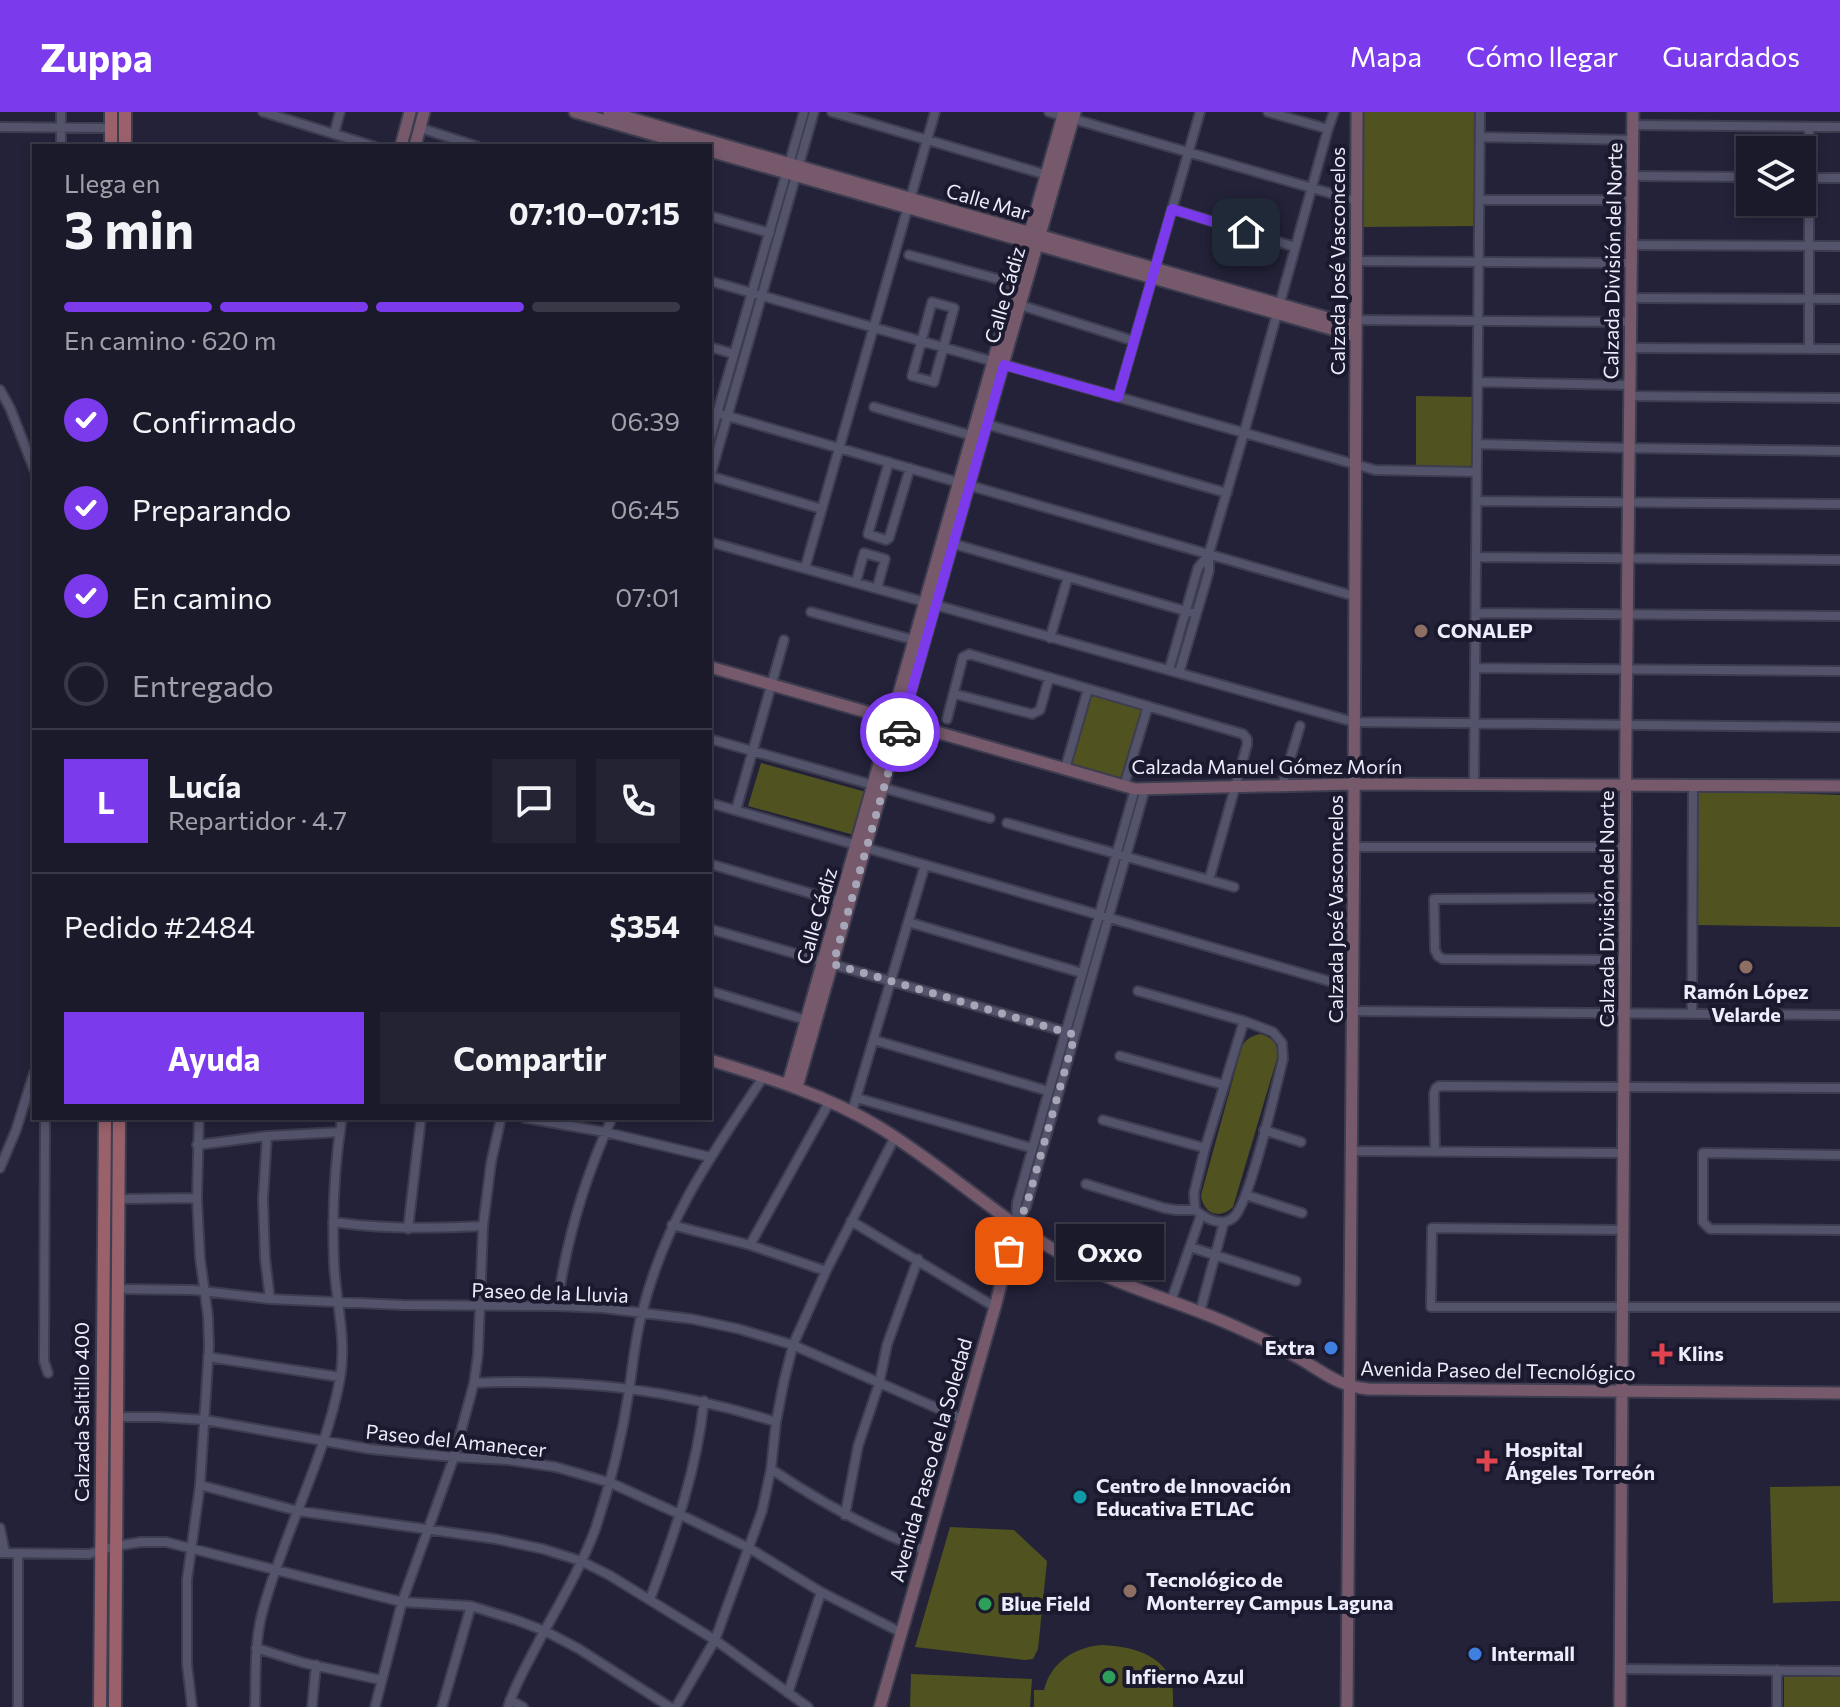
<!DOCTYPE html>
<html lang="es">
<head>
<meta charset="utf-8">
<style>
  :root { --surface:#1a1a2b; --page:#232333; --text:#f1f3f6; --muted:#9fa1a9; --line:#383847; --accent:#7c3aed }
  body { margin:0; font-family:Commissioner,sans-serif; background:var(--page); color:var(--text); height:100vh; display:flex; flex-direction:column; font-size:30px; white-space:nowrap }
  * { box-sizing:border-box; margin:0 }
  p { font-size:26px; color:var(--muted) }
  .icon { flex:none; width:44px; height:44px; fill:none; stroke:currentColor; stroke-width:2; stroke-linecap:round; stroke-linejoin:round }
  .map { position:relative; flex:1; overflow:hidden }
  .drawer { position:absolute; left:32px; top:32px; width:680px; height:976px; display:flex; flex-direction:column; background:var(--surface); border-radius:0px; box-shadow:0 4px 12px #0003,0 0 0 2px var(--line) }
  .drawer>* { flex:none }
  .controls { position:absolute; left:1736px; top:24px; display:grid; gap:16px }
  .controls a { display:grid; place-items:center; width:80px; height:80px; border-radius:0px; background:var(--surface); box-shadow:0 4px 12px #0003,0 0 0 2px var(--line); font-size:40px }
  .pin { position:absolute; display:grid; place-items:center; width:68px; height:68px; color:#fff; margin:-34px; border-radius:16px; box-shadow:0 4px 12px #0006 }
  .courier { position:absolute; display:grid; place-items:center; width:80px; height:80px; margin:-40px; border:6px solid #7c3aed; border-radius:50%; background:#fff; color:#222; box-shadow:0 2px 10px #0007 }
  .bubble { position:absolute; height:56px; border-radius:0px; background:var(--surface); box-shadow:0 4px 12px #0003,0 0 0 2px var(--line); font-size:26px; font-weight:700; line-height:56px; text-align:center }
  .overview em { font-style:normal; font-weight:700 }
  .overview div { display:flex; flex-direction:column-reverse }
  .overview { display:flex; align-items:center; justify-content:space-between; height:136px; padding:0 32px }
  h1 { font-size:52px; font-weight:700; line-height:60px }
  .bar { display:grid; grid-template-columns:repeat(4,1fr); gap:12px 8px; align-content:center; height:96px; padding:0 32px }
  .bar i { height:10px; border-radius:6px; background:var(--line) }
  .bar .active { background:var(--accent) }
  .bar p { grid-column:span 4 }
  .line { display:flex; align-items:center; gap:20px; padding:0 32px; border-top:2px solid var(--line) }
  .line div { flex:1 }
  .round { display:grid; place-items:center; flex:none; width:84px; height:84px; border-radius:0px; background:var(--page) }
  ol { padding:0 32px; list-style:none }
  li { display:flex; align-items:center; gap:24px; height:88px }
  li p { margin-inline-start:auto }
  li .icon { padding:8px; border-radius:50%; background:var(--accent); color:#fff; stroke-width:4 }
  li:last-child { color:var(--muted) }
  li i { width:44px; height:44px; border:4px solid var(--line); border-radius:50% }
  .button { display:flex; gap:16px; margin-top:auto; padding:16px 32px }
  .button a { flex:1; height:92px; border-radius:0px; background:var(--accent); color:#fff; font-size:32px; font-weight:700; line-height:92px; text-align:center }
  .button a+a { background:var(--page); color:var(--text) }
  header { display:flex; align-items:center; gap:48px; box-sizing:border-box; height:112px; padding:0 40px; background:var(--accent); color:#fff }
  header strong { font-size:38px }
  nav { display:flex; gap:44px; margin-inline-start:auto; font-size:28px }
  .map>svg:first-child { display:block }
</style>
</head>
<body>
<header>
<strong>Zuppa</strong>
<nav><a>Mapa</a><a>Cómo llegar</a><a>Guardados</a></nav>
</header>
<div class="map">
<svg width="1840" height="1595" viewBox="0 0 1840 1595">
  <rect width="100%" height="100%" fill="#232239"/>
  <path fill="#505220" d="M1360 0H1478L1477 114 1360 115Z
    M1416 284 1475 285 1473 357 1416 358Z
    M1090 580 1145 596 1123 672 1068 656Z
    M761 651 866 680 854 723 748 694Z
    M1697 678 1840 683V815L1697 813Z
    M1260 922C1272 925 1278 932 1278 943L1233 1095C1220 1108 1203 1102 1201 1083L1242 934C1247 926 1252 924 1260 922Z
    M1840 1374V1489L1773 1491 1770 1375Z
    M950 1415 1014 1418 1047 1449 1038 1537 1033 1547 1025 1548 915 1535Z
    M1102 1533C1127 1534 1156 1540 1169 1563 1174 1573 1173 1585 1173 1595H1034V1578H1044C1051 1550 1075 1535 1102 1533Z
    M911 1562 1032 1567 1030 1595H910Z
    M1784 1565H1840V1595H1784Z"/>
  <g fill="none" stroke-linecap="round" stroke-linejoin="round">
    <defs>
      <path id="street" d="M263 0 373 34
        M832 0 1047 63
        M1049 0 1357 89
        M1268 0 1328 17
        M1633 13 1840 15
        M0 15 111 16
        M1809 15V237
        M420 16 476 34
        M334 22 340 0
        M1480 25 1633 28
        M61 34V0
        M1632 64 1750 65
        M1802 66H1840
        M1479 88H1632
        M1172 97 1295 135
        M710 104 770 121
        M1632 133 1840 134
        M909 143 1016 172
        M1356 149 1631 151
        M710 169 1375 358 1477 360
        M1631 186 1840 187
        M932 190 954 196 934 270 912 264Z
        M1017 192 1134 229
        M1356 208 1631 210
        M710 235 734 242
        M1630 236 1840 237
        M1478 270 1630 273
        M0 278 10 296 34 357
        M1630 284 1840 286
        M1118 285 1200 0
        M874 295 973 324
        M710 299 1354 484
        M982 311 1227 381
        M710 326 804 0
        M1477 332 1629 336 1840 339
        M889 350 868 422 886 428 889 426 910 356
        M710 364 822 397
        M710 365 814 0
        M1477 389 1840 392
        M710 430 1354 610 1840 615
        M947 430 1196 502
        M1476 445 1840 448
        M805 456 935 0
        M856 470 864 441 885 447 877 476
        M811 500 914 528
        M1476 501 1840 504
        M1050 526 1068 465
        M1475 556 1840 559
        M1169 558 1198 456 1208 443
        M1179 561 1209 459V441L1244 321 1328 17 1334 0
        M955 582 1032 602 1040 598 1049 566
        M947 607 963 545 969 542 1243 622 1247 627V633L1209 768
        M710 627 990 706
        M1065 657 1088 577
        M1474 673 1480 0
        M1124 674 1148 594
        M1282 674 1300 614
        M710 691 1353 876
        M736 698 784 528
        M1007 711 1234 775
        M1354 735H1626
        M710 752 840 790
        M908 810 1082 861
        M710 817 1070 921
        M1624 848 1443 847 1438 844 1435 838 1434 787 1625 786
        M710 879 806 908
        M1138 879 1244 909 1273 920 1282 931 1283 947C1276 975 1250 1090 1234 1105 1222 1116 1205 1106 1195 1098L1194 1081 1205 1036 1244 909
        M1353 899 1840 903
        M1692 901 1693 673
        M874 928 1048 979
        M1120 944 1224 973
        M857 986 1032 1036
        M852 1000 925 753
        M45 1006 44 1249 48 1261
        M525 1006 605 1020 710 1045
        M1103 1008 1205 1036
        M1264 1018 1301 1030
        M267 1024 263 1087 265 1146 270 1187
        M197 1033 267 1024 340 1020
        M1352 1039 1623 1041
        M1435 1040 1434 981 1436 976 1439 974 1840 976
        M1840 1043 1703 1041V1110L1710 1117 1840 1118
        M0 1056 16 1018 34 961
        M1086 1072 1164 1096 1176 1098H1195
        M1246 1083 1302 1101
        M119 1087 197 1086
        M851 1109 995 1195
        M333 1110C383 1117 432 1117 483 1114
        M1016 1111 1017 1091 1135 677
        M1016 1112 1026 1095 1145 677
        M672 1113 750 1133 826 1159
        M408 1117 421 1006
        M1622 1118 1432 1116 1431 1195H1840
        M750 1133 830 989
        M1190 1135 1296 1169
        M118 1177 194 1178 270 1187 403 1193 557 1194 603 1196 692 1207 739 1217 793 1233 962 1307
        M1171 1189 1201 1103
        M557 1194C566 1130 585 1065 612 1006
        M1200 1200 1224 1110
        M208 1245 340 1265
        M474 1271C580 1266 675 1278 776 1310
        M117 1305H159L205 1308 370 1337 454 1345 508 1348 556 1355 611 1371 679 1402 749 1436 821 1480 900 1520
        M771 1357C820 1390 869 1417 924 1438
        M200 1373 298 1399 496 1427 543 1437 581 1449 609 1463 715 1528 808 1595
        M845 1403 858 1334 879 1272 887 1233 918 1147
        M0 1416 5 1441
        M0 1441 89 1442 116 1434 141 1430H166L402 1490 471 1494 516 1508 545 1519 579 1537 670 1595
        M650 1487C674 1423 697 1358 704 1289
        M256 1536 304 1551 381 1568
        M1620 1557 1840 1559
        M1777 1558V1595
        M788 1581 821 1480
        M510 1588 523 1595
        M18 1595V1442
        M192 1595 187 1552V1468L200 1373 209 1235 208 1204 200 1146 197 1086 199 1006
        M255 1595C256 1563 254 1529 263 1498 284 1420 325 1347 340 1267 347 1228 336 1190 334 1152 332 1103 334 1054 342 1006
        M312 1595 316 1553
        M375 1595 402 1490 454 1345 474 1271 478 1242 483 1114 491 1051 501 1006
        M442 1595 471 1494
        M508 1595C515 1572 528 1551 539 1529 559 1492 582 1454 596 1415 611 1370 622 1325 629 1279 633 1253 635 1226 642 1201 665 1108 712 1042 764 964
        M676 1595 715 1528 762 1399 771 1357 776 1310 784 1269 793 1233 826 1159 895 1025"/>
      <path id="secondary" d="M575 0 693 34
        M609 0 1356 214
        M401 34 410 0
        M415 34 424 0
        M710 39 1356 224
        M710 555 1135 677 1354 672 1840 674
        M710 948C769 966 826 983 879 1015 943 1054 998 1106 1063 1143 1120 1176 1184 1190 1243 1218 1261 1226 1279 1235 1297 1245 1324 1260 1335 1273 1368 1277L1840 1281
        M788 972 1064 0
        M797 975 1075 0
        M880 1595 995 1195 1016 1112
        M1347 1595 1354 699 1357 0
        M1620 1595 1626 613 1633 0"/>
      <path id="primary" d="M111 34V0
        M125 34V0
        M100 1595 105 1006
        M115 1595 119 1006"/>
    </defs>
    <use href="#street" stroke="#3e3d50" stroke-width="12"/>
    <use href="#secondary" stroke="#3e3d50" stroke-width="15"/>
    <use href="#primary" stroke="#3e3d50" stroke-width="16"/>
    <use href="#street" stroke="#53536c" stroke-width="8"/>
    <use href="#secondary" stroke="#765a6c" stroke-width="11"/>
    <use href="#primary" stroke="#9a616b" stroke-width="12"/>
  </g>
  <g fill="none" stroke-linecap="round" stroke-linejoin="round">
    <path stroke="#a6a6b8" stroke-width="8" stroke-dasharray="0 14.4" d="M900 620 833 852 1075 923 1026 1095 1016 1112 1009 1139"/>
    <path stroke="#7c3aed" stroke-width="10" d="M900 620 1004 253 1118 285 1172 97 1246 120"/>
  </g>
  <g fill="#8d6e63" stroke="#1a192e" stroke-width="3">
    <circle cx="1421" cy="519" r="8"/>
    <circle cx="1746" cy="855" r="8"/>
    <circle cx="1130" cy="1479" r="8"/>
  </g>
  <g fill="#3f7fe0" stroke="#1a192e" stroke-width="3">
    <circle cx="1331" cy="1236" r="8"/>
    <circle cx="1475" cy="1542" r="8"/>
  </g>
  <g fill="#e0444e" stroke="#1a192e" stroke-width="3">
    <path d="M1658 1230h8v8h8v8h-8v8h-8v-8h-8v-8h8z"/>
    <path d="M1483 1337h8v8h8v8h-8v8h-8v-8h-8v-8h8z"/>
  </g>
  <circle fill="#0f9aa8" stroke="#1a192e" stroke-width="3" cx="1080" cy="1385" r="8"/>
  <g fill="#2e9e5b" stroke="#1a192e" stroke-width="3">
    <circle cx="985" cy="1492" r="8"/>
    <circle cx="1109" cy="1565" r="8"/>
  </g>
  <g text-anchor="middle" stroke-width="8" stroke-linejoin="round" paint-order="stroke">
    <g font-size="20" fill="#ecedfc" stroke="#1a192e">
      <text transform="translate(988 90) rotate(16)" y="7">Calle Mar</text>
      <text transform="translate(1338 149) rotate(-90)" y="7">Calzada José Vasconcelos</text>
      <text transform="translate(1613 149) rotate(-89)" y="7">Calzada División del Norte</text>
      <text transform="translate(1005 183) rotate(-74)" y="7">Calle Cádiz</text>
      <text x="1267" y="662">Calzada Manuel Gómez Morín</text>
      <text transform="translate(1336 797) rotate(-90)" y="7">Calzada José Vasconcelos</text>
      <text transform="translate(1607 797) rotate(-90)" y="7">Calzada División del Norte</text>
      <text transform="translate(817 804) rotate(-74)" y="7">Calle Cádiz</text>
      <text transform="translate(550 1181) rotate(2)" y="7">Paseo de la Lluvia</text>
      <text transform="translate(1498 1259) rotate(1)" y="7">Avenida Paseo del Tecnológico</text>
      <text transform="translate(82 1300) rotate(-90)" y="7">Calzada Saltillo 400</text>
      <text transform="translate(456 1329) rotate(6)" y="7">Paseo del Amanecer</text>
      <text transform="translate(931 1348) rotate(-74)" y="7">Avenida Paseo de la Soledad</text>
    </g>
    <g font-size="20" font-weight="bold" fill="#ecedfc" stroke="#1a192e" text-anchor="start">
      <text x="1437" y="526">CONALEP</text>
      <text x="1746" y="887" text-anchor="middle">Ramón López<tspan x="1746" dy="23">Velarde</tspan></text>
      <text x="1315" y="1243" text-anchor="end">Extra</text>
      <text x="1678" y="1249">Klins</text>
      <text x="1505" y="1345">Hospital<tspan x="1505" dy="23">Ángeles Torreón</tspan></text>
      <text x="1096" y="1381">Centro de Innovación<tspan x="1096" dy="23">Educativa ETLAC</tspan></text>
      <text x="1146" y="1475">Tecnológico de<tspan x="1146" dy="23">Monterrey Campus Laguna</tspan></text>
      <text x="1001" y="1499">Blue Field</text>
      <text x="1491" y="1549">Intermall</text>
      <text x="1125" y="1572">Infierno Azul</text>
    </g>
  </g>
</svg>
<div class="controls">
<a><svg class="icon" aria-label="layers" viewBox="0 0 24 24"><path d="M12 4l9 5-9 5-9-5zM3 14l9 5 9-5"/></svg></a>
</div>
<div class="pin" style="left:1009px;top:1139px;background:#ea580c"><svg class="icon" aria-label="bag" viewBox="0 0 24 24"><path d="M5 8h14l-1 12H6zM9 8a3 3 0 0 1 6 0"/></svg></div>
<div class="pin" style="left:1246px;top:120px;background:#1f2937"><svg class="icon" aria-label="home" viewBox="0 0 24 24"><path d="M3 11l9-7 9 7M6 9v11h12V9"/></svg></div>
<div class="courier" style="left:900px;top:620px"><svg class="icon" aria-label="car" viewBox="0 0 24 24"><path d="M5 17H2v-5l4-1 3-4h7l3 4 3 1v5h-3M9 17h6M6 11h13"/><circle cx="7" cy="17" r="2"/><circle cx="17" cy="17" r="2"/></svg></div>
<div class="bubble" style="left:1056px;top:1112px;width:108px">Oxxo</div>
<section class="drawer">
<div class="overview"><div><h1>3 min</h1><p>Llega en</p></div><em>07:10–07:15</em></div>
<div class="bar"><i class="active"></i><i class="active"></i><i class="active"></i><i></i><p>En camino · 620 m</p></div>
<ol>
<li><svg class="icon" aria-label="check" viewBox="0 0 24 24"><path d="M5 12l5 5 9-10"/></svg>Confirmado<p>06:39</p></li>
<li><svg class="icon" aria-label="check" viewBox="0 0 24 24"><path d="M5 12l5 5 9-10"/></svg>Preparando<p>06:45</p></li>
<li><svg class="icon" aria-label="check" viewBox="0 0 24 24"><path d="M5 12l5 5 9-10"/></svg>En camino<p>07:01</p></li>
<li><i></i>Entregado</li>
</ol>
<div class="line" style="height:144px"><b class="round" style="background:var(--accent);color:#fff">L</b><div><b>Lucía</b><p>Repartidor · 4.7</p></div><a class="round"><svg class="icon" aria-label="chat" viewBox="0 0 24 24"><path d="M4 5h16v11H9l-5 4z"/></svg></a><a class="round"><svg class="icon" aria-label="phone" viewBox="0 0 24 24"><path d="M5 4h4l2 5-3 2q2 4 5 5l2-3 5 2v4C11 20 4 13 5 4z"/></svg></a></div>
<div class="line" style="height:104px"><div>Pedido #2484</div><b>$354</b></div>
<div class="button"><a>Ayuda</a><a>Compartir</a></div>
</section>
</div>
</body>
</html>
